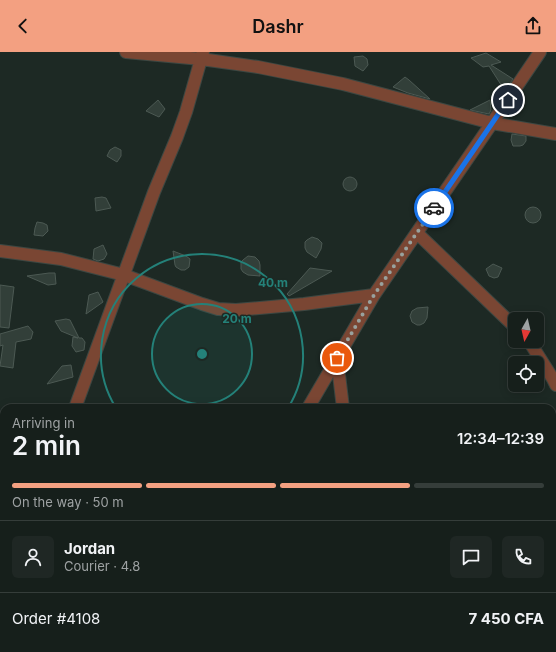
<!DOCTYPE html>
<html lang="en">
<head>
<meta charset="utf-8">
<style>
  :root { --surface:#161f1b; --page:#1f2724; --text:#f1f3f6; --muted:#9ea2a3; --line:#353d3a; --accent:#f3a081 }
  body { margin:0; font-family:Inter,sans-serif; background:var(--page); color:var(--text); height:100vh; display:flex; flex-direction:column; font-size:15px; white-space:nowrap }
  * { box-sizing:border-box; margin:0 }
  p { font-size:13px; color:var(--muted) }
  .icon { flex:none; width:22px; height:22px; fill:none; stroke:currentColor; stroke-width:2; stroke-linecap:round; stroke-linejoin:round }
  .map { position:relative; flex:1; overflow:hidden }
  .sheet { position:absolute; left:0px; top:352px; width:556px; height:248px; display:flex; flex-direction:column; background:var(--surface); border-radius:12px 12px 0 0; box-shadow:0 2px 10px #0003,0 0 0 1px var(--line) }
  .sheet>* { flex:none }
  .needle { width:26px; rotate:188deg }
  .controls { position:absolute; left:508px; top:260px; display:grid; gap:8px }
  .controls a { display:grid; place-items:center; width:36px; height:36px; border-radius:6px; background:var(--surface); box-shadow:0 2px 10px #0003,0 0 0 1px var(--line); font-size:20px }
  .pin { position:absolute; display:grid; place-items:center; width:34px; height:34px; color:#fff; margin:-17px; border:2px solid #fff; border-radius:50%; box-shadow:0 1px 4px #0007 }
  .courier { position:absolute; display:grid; place-items:center; width:40px; height:40px; margin:-20px; border:3px solid #1a73e8; border-radius:50%; background:#fff; color:#222; box-shadow:0 1px 5px #0007 }
  .summary em { font-style:normal; font-weight:600 }
  .summary div { display:flex; flex-direction:column-reverse }
  .summary { display:flex; align-items:center; justify-content:space-between; height:68px; padding:0 12px }
  h1 { font-size:26px; font-weight:600; line-height:30px }
  .bar { display:grid; grid-template-columns:repeat(4,1fr); gap:6px 4px; align-content:center; height:48px; padding:0 12px }
  .bar i { height:5px; border-radius:3px; background:var(--line) }
  .bar .active { background:var(--accent) }
  .bar p { grid-column:span 4 }
  .line { display:flex; align-items:center; gap:10px; padding:0 12px; border-top:1px solid var(--line) }
  .line div { flex:1 }
  .round { display:grid; place-items:center; flex:none; width:42px; height:42px; border-radius:6px; background:var(--page) }
  header { display:flex; justify-content:space-between; align-items:center; height:52px; padding:0 12px; background:var(--accent); color:#111; font-size:18px; font-weight:600 }
  .map>svg:first-child { display:block }
</style>
</head>
<body>
<header><svg class="icon" aria-label="back" viewBox="0 0 24 24"><path d="M15 5l-7 7 7 7"/></svg>Dashr<svg class="icon" aria-label="share" viewBox="0 0 24 24"><path d="M12 15V3M7 8l5-5 5 5M5 13v7h14v-7"/></svg></header>
<div class="map">
<svg width="556" height="600" viewBox="0 0 556 600">
  <rect width="100%" height="100%" fill="#1d2924"/>
  <path fill="#323f39" stroke="#4c5953" d="M486 1 501 10 491 13 513 27 505 39 489 14 483 15 471 6Z
    M363 4 367 7 368 13 363 19 355 14 354 5Z
    M405 25 409 28 430 47 408 41 393 35Z
    M158 48 165 57 159 65 146 59Z
    M490 48 491 58 489 62 470 58Z
    M512 82 526 84V89L523 93 520 94H513L511 88Z
    M115 95 121 98V104L117 110 107 104 110 98Z
    M343 132a7 7 0 1 1 14 0a7 7 0 1 1-14 0Z
    M102 145 106 146 111 156 96 159 95 146Z
    M525 163a8 8 0 1 1 16 0a8 8 0 1 1-16 0Z
    M37 170 43 171 47 173 48 179 43 184 34 183 35 176Z
    M312 185 318 187 322 191 321 197 316 206 307 200 305 196V190L307 188Z
    M103 193 107 202 104 207 98 209 93 207 94 197Z
    M173 199 186 204 190 207 189 215 185 218H181L176 215 175 213Z
    M248 204 255 205 259 209 260 213V224L248 223 243 220 241 217V210L243 208Z
    M493 212 502 216 498 225 494 226 489 224 486 217Z
    M310 216 332 219 289 244 287 242Z
    M49 221H55L56 232 48 233 27 224Z
    M0 233 14 235 9 276 0 275Z
    M98 240 103 250 86 262 89 243Z
    M428 255 427 266 424 271 420 273H417L412 270 410 264 412 259 417 256Z
    M66 267 70 268 79 286H82L85 290 84 298 76 300 72 294 73 285 78 286 61 279 55 269Z
    M28 274 33 280 31 287 16 290 13 316 0 314 3 293 0 294V282Z
    M71 313 73 325 47 332 62 314Z"/>
  <g fill="none" stroke-linecap="round" stroke-linejoin="round">
    <defs>
      <path id="minor" d="M126 0 201 7 258 15 343 32 492 71 556 82
        M417 181 515 275
        M0 199 61 207 124 223 202 252 218 257 236 258 304 252 374 243
        M529 289 553 327 556 333
        M337 306 343 356
        M75 356 154 140 177 85 186 60 203 0
        M308 356 374 243 492 71 540 0
        M0 421H4
        M384 596V600
        M9 600 10 596
        M137 600 138 596"/>
    </defs>
    <use href="#minor" stroke="#3c4742" stroke-width="14"/>
    <use href="#minor" stroke="#7a4633" stroke-width="12"/>
  </g>
  <g fill="none" stroke-linecap="round" stroke-linejoin="round">
    <path stroke="#99a29e" stroke-width="4" stroke-dasharray="0 7.2" d="M337 306 374 243 434 156"/>
    <path stroke="#1a73e8" stroke-width="5" d="M434 156 508 48"/>
  </g>
  <circle cx="202" cy="302" r="50" fill="#248179" fill-opacity=".12"/>
  <g fill="none" stroke="#248179" stroke-width="2">
    <circle cx="202" cy="302" r="50"/>
    <path d="M116 356A101 101 0 1 1 288 356"/>
  </g>
  <circle cx="202" cy="302" r="6" fill="#248179" stroke="#1d2924" stroke-width="2"/>
  <g font-size="12" text-anchor="middle" font-weight="bold" fill="#248179" stroke="#1d2924" stroke-width="3" stroke-linejoin="round" paint-order="stroke">
    <text x="273" y="235">40 m</text>
    <text x="237" y="271">20 m</text>
  </g>
</svg>
<div class="controls">
<a><svg class="needle" viewBox="-14 -14 28 28"><path d="M0-13l5 13h-10z" fill="#e53935"/><path d="M0 13l5-13h-10z" fill="#9ea2a3"/></svg></a>
<a><svg class="icon" aria-label="locate" viewBox="0 0 24 24"><circle cx="12" cy="12" r="6"/><path d="M12 2v4M12 18v4M2 12h4M18 12h4"/></svg></a>
</div>
<div class="pin" style="left:337px;top:306px;background:#ea580c"><svg class="icon" aria-label="bag" viewBox="0 0 24 24"><path d="M5 8h14l-1 12H6zM9 8a3 3 0 0 1 6 0"/></svg></div>
<div class="pin" style="left:508px;top:48px;background:#1f2937"><svg class="icon" aria-label="home" viewBox="0 0 24 24"><path d="M3 11l9-7 9 7M6 9v11h12V9"/></svg></div>
<div class="courier" style="left:434px;top:156px"><svg class="icon" aria-label="car" viewBox="0 0 24 24"><path d="M5 17H2v-5l4-1 3-4h7l3 4 3 1v5h-3M9 17h6M6 11h13"/><circle cx="7" cy="17" r="2"/><circle cx="17" cy="17" r="2"/></svg></div>
<section class="sheet">
<div class="summary"><div><h1>2 min</h1><p>Arriving in</p></div><em>12:34–12:39</em></div>
<div class="bar"><i class="active"></i><i class="active"></i><i class="active"></i><i></i><p>On the way · 50 m</p></div>
<div class="line" style="height:72px"><a class="round"><svg class="icon" aria-label="person" viewBox="0 0 24 24"><circle cx="12" cy="8" r="4"/><path d="M4 21q1-7 8-7t8 7"/></svg></a><div><b>Jordan</b><p>Courier · 4.8</p></div><a class="round"><svg class="icon" aria-label="chat" viewBox="0 0 24 24"><path d="M4 5h16v11H9l-5 4z"/></svg></a><a class="round"><svg class="icon" aria-label="phone" viewBox="0 0 24 24"><path d="M5 4h4l2 5-3 2q2 4 5 5l2-3 5 2v4C11 20 4 13 5 4z"/></svg></a></div>
<div class="line" style="height:52px"><div>Order #4108</div><b>7 450 CFA</b></div>
</section>
</div>
</body>
</html>
